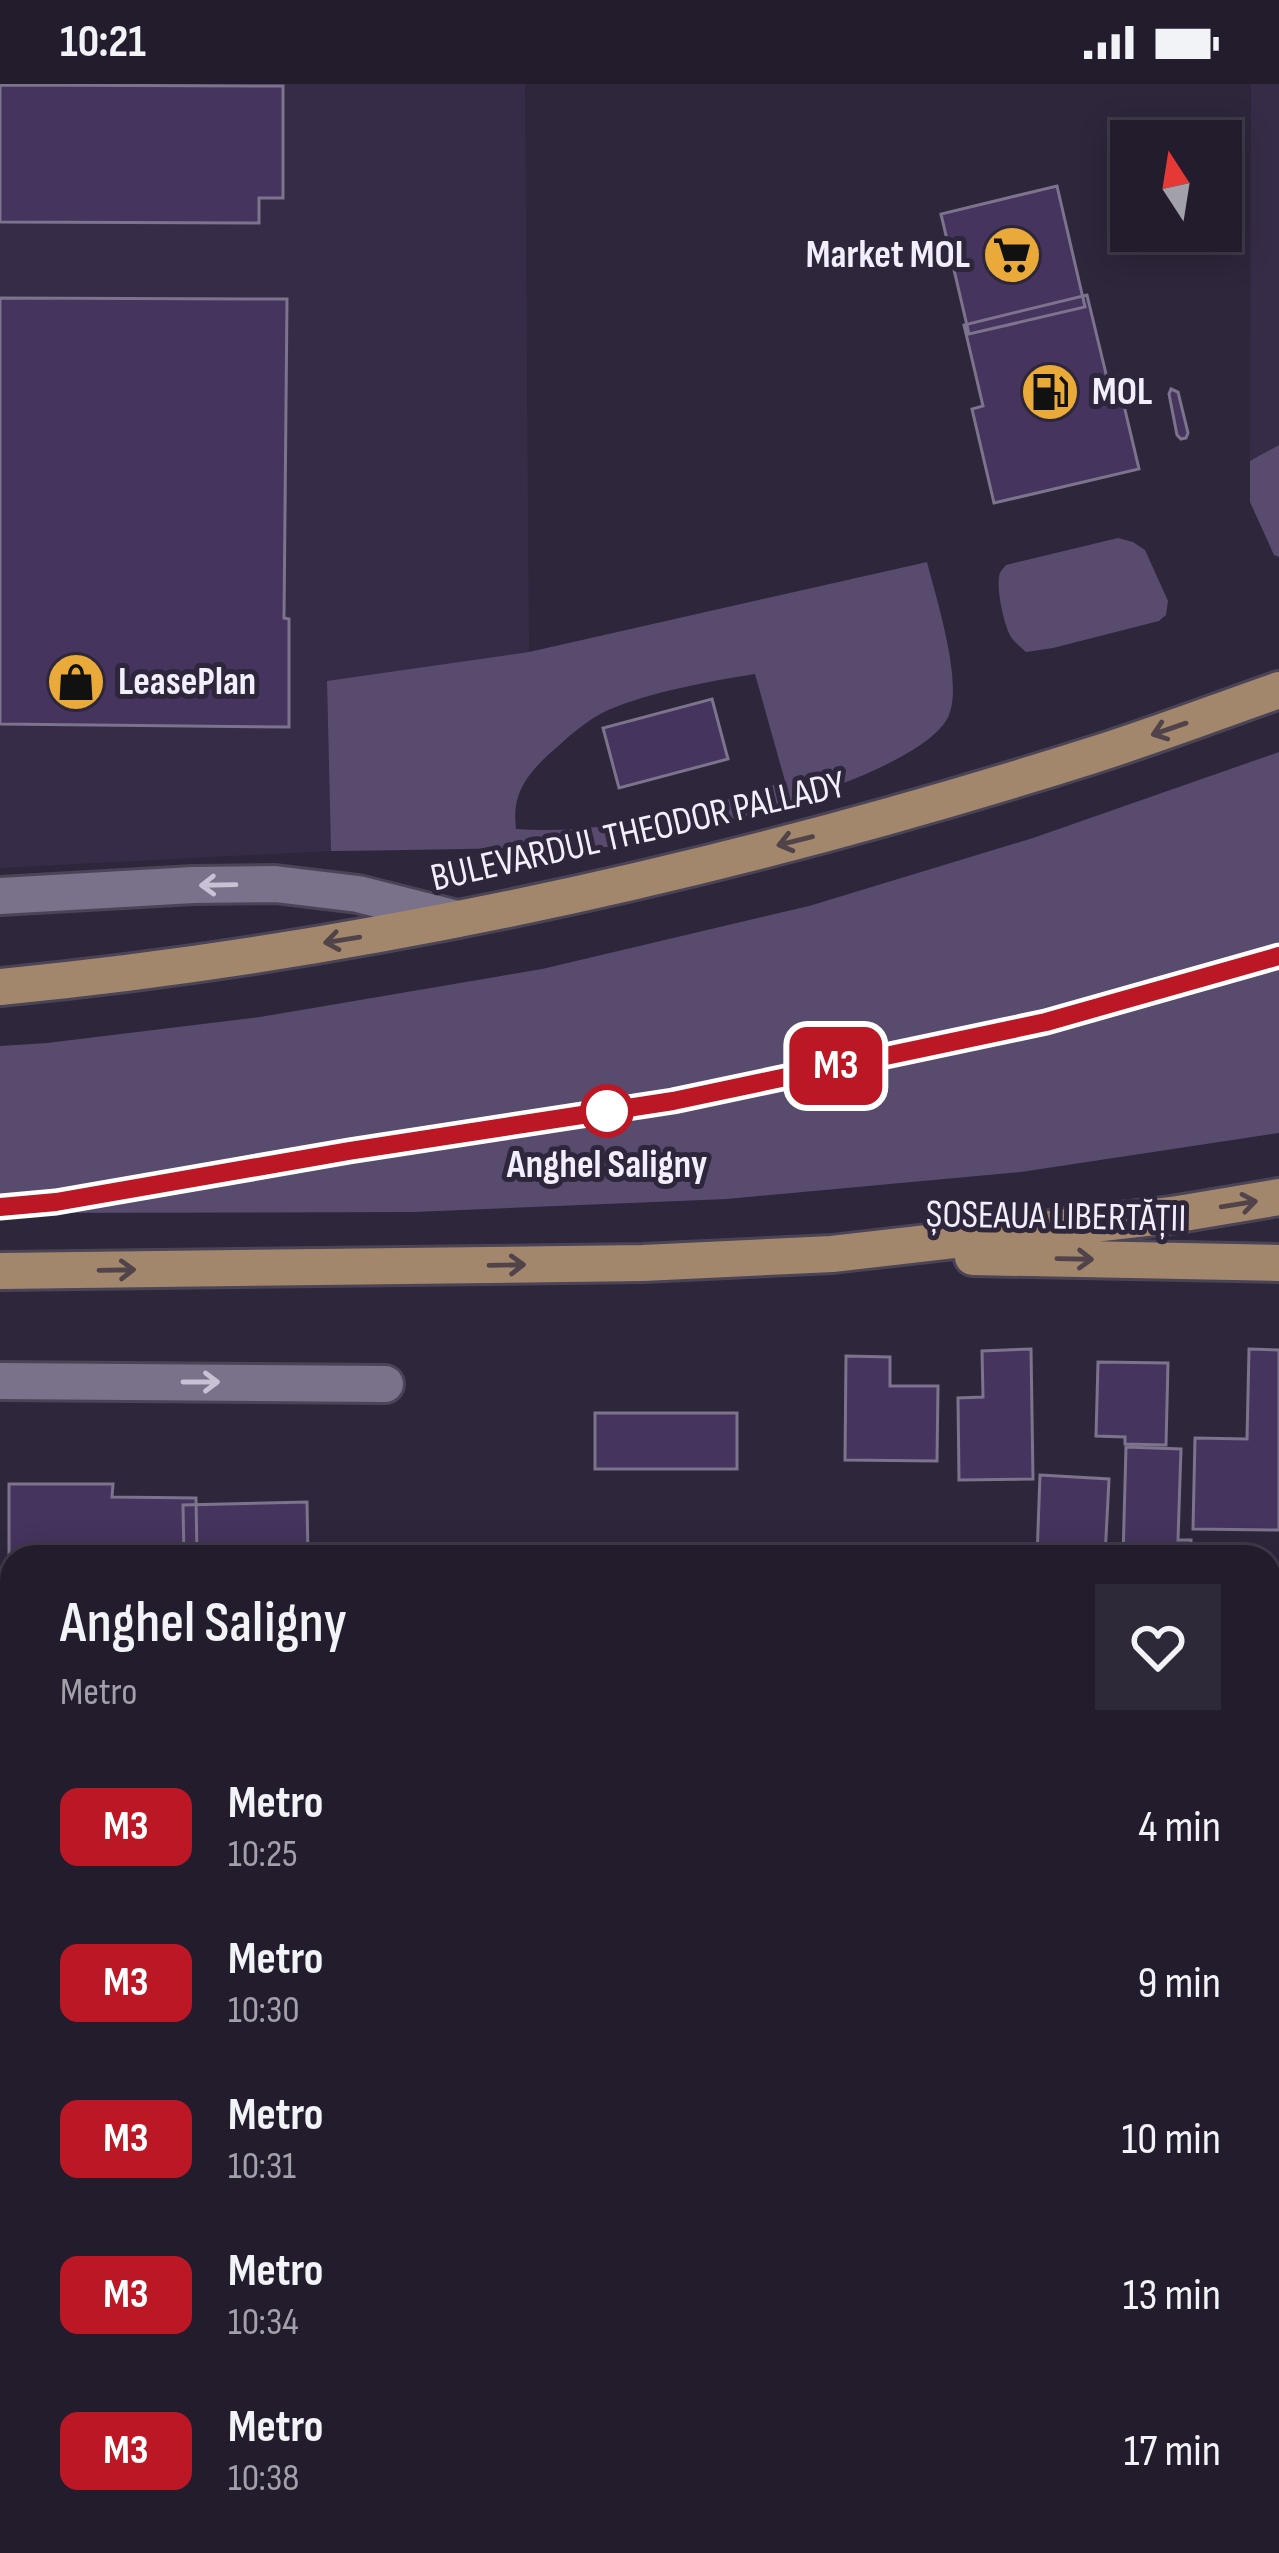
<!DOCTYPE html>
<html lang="en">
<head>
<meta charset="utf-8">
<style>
	:root { --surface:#221c2c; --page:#2e2938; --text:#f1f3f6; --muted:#a2a1a9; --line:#3f3a48 }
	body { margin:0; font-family:"Sofia Sans Condensed",sans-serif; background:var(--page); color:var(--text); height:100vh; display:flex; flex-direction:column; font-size:45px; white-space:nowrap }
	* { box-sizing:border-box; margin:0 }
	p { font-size:39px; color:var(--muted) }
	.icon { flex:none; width:66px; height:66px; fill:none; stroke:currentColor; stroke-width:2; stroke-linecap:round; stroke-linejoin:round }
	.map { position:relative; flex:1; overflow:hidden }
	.drawer { position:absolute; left:0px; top:1461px; width:1281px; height:1008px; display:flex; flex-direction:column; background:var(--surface); border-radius:36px 36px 0 0; box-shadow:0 6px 30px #0003,0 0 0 3px var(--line) }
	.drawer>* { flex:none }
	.badge { padding:0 24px; border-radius:18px; font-size:42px; line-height:78px }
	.needle { width:78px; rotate:348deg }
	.controls { position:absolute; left:1110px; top:36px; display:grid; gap:24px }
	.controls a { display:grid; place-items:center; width:132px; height:132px; border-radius:0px; background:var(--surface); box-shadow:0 6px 30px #0003,0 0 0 3px var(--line); font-size:60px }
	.map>.badge { position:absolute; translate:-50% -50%; box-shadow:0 0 0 6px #fff }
	.round { display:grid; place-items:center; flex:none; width:126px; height:126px; border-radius:0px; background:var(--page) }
	.overview { display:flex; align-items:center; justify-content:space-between; height:204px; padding:0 60px }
	h1 { font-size:57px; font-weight:600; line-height:90px }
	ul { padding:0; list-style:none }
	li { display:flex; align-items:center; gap:36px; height:156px; padding:0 60px }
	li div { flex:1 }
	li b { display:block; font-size:45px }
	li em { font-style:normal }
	li .badge { min-width:132px; font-weight:700; text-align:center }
	.status { display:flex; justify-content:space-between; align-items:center; height:84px; padding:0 60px; background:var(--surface); direction:ltr }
	.status svg { height:33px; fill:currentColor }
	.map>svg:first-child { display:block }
	.built { fill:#362c47 }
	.green { fill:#584b6e; fill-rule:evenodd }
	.building { fill:#45345e; stroke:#7c738c; stroke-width:3 }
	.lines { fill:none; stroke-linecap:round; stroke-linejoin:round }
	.minor-casing { stroke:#4b4456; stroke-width:42 }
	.major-casing { stroke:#4b4456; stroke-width:42 }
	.minor { stroke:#7a718a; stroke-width:36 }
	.major { stroke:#a3876c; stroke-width:36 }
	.oneway { stroke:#51434a }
	.oneway2 { stroke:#c9c2d4 }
	.line-casing { stroke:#fff; stroke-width:27 }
	.line { stroke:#bc1725; stroke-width:18 }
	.stop-dot { fill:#fff; stroke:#bc1725; stroke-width:6 }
	.labels { text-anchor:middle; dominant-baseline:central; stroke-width:10; stroke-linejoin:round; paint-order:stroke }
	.poi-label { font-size:39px; font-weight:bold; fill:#f3eefc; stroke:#2e263b; text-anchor:start }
	.street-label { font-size:39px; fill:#f3eefc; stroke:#2e263b }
	.stop-label { font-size:39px; font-weight:bold; fill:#f3eefc; stroke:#2e263b }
</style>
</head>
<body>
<div class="status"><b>10:21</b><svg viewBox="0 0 49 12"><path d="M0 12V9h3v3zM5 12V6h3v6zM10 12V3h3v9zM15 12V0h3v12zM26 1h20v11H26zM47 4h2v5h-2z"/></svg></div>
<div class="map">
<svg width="1279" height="2469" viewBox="0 0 1279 2469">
	<rect width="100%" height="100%" fill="#2e263b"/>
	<path class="built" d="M0,0H525L529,568L327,598L331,767L0,784Z
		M1251,0H1279V473L1274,471L1250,418Z"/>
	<path class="green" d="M1279,361V473L1274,471L1250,418V377Z
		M1118,454L1133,458L1145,466L1168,517L1166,531L1159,537L1053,564L1026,568C1022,564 1014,558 1011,553C1004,542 995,501 1000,489C1001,486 1004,484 1006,481Z
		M927,478C936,514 963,597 949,631C924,692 680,753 614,762C581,767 547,764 514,764C453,765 392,767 331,767L327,597L529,568ZM755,590L785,697C700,727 606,751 516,745C512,712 524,694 548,671C566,655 586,636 608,626C654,607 706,598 755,590Z
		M1279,668V1049L1021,1088L727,1115L414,1128L0,1129V962L47,959L260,933L542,885L809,822L1033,754Z"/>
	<path class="building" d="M0,1L283,2V114H259V139L0,138Z
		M1057,102L1085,223L969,250L941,130Z
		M1087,211L1107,294L1117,292L1139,385L994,419L972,325L983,322L964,241Z
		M0,214L287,215L284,534L289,535V643L0,640Z
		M1171,305L1178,308L1188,349L1186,354L1181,355L1177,351L1169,310Z
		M712,615L728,675L619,704L603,644Z
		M1031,1265L1033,1395L959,1396L958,1314L983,1313L982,1267Z
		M1249,1265L1279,1266V1446L1193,1445L1195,1354L1247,1355Z
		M846,1272L890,1273V1302H938L937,1377L845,1376Z
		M1098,1278L1168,1279L1166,1361L1125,1360V1353L1096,1352Z
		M595,1329H737V1385H595Z
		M1126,1363L1181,1365L1178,1456H1191V1473H1123Z
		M1040,1391L1109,1395L1105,1473H1037Z
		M9,1400H113L112,1413L196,1414L197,1473H12V1625H9Z
		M307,1418L308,1473H184L183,1421Z
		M620,1467L714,1470L717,1473H614Z
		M1269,1508H1279V1562L1269,1561Z
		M1269,1565H1279V1673H1269Z
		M1269,1688L1279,1689V1745L1269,1744Z
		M536,2457H747V2469H536Z
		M994,2457H1057L1058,2463L995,2467Z"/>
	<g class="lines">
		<g class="minor-casing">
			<path id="minor" d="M0,812L193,801L275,800L358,810L457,835
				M0,1297L385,1300
				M0,1820H12
				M1269,2310L1279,2240
				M0,2461L445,2467
				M773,2469V2457
				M1248,2469L1250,2457"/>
		</g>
		<g class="major-casing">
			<path id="major" d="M0,903C370,867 736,784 1090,672C1154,652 1216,628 1279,606
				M973,1173L1279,1179
				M0,1187L643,1179L832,1170L1172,1131L1279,1113"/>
		</g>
		<use href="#minor" class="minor"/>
		<use href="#major" class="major"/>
	</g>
	<defs><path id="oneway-shaft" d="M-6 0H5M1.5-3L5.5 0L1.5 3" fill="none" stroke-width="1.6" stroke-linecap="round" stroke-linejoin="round" transform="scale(3)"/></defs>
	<g class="oneway">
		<use href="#oneway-shaft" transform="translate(1169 645) rotate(161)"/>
		<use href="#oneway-shaft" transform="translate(795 757) rotate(166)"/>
		<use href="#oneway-shaft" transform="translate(342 856) rotate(171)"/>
		<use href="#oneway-shaft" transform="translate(1239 1120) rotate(-9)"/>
		<use href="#oneway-shaft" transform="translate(1075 1175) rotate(1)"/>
		<use href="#oneway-shaft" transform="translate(507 1181) rotate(-1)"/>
		<use href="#oneway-shaft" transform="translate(117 1186) rotate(-1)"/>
	</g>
	<g class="oneway2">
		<use href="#oneway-shaft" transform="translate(218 801) rotate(179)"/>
		<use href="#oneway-shaft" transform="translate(201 1298)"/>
	</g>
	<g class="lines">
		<g class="line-casing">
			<path id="line" d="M0,1123L56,1118L349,1067L673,1017L1046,938L1279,872"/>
		</g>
		<use href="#line" class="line"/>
	</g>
	<defs>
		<g id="supermarket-disc" transform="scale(3)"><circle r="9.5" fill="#eaaa39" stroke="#2e263b"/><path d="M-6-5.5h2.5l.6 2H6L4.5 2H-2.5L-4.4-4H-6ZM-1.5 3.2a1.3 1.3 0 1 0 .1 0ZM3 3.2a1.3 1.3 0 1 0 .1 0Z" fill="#111"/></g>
		<g id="fuel-disc" transform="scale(3)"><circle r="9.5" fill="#eaaa39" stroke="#2e263b"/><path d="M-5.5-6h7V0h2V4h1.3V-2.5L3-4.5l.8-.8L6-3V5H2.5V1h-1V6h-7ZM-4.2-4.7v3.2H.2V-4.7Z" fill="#111"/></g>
		<g id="shop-disc" transform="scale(3)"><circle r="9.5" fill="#eaaa39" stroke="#2e263b"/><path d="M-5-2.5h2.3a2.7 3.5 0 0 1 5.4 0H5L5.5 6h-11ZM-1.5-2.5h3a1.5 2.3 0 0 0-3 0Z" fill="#111"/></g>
	</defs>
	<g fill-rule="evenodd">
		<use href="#supermarket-disc" x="1012" y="171"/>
		<use href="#fuel-disc" x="1050" y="308"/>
		<use href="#shop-disc" x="76" y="598"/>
	</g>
	<circle class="stop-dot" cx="607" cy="1027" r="24"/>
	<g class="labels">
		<g class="poi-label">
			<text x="970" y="171" text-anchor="end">Market MOL</text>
			<text x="1092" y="308">MOL</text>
			<text x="118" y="598">LeasePlan</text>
		</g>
		<g class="street-label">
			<text transform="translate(638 748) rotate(-13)">BULEVARDUL THEODOR PALLADY</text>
			<text transform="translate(1056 1133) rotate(1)">ȘOSEAUA LIBERTĂȚII</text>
		</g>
		<g class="stop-label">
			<text x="607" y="1081">Anghel Saligny</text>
		</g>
	</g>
</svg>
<div class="controls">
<a><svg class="needle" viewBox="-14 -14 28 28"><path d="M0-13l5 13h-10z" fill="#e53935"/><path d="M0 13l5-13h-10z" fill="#a2a1a9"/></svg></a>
</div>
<b class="badge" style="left:836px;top:982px;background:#bc1725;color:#fff">M3</b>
<section class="drawer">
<div class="overview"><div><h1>Anghel Saligny</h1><p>Metro</p></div><a class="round"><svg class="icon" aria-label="heart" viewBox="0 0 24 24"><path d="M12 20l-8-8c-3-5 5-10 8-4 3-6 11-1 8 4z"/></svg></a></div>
<ul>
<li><span class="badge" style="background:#bc1725;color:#fff">M3</span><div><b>Metro</b><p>10:25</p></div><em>4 min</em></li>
<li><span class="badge" style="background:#bc1725;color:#fff">M3</span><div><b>Metro</b><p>10:30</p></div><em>9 min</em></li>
<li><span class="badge" style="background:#bc1725;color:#fff">M3</span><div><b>Metro</b><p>10:31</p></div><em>10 min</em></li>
<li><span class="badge" style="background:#bc1725;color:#fff">M3</span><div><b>Metro</b><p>10:34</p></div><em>13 min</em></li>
<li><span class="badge" style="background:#bc1725;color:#fff">M3</span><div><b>Metro</b><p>10:38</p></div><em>17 min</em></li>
</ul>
</section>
</div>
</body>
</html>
